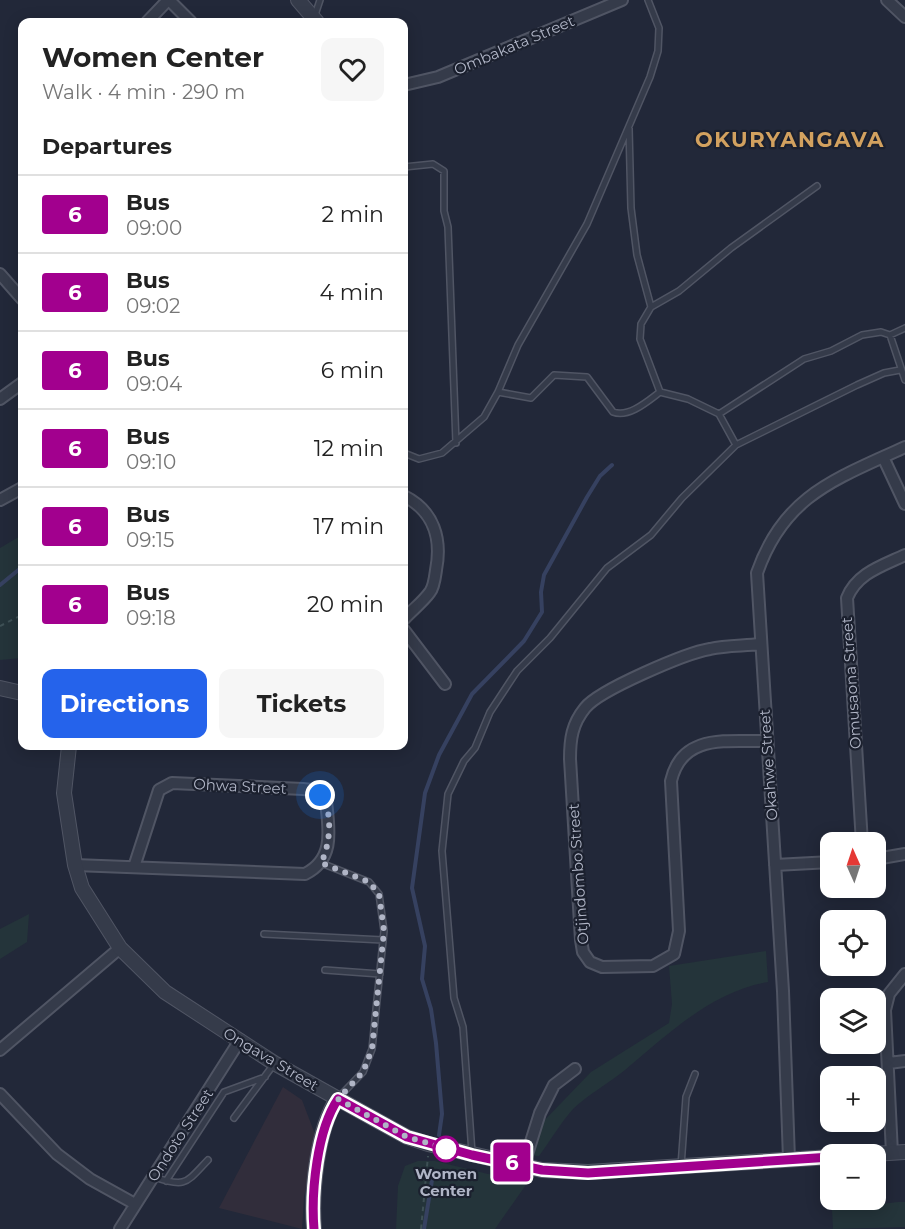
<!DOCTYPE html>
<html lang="en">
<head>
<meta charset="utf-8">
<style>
	:root { --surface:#fff; --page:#f6f6f6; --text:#222; --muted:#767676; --line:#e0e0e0; --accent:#2563eb }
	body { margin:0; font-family:Montserrat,sans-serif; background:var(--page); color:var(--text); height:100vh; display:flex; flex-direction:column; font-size:22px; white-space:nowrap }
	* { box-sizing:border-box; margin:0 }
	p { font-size:20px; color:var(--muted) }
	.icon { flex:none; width:33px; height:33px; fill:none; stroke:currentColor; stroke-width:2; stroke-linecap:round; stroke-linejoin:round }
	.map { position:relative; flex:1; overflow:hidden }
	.side { position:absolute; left:18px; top:18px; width:390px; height:732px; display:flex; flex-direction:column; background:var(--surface); border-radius:12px; box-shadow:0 3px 15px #0003 }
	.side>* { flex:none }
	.badge { padding:0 12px; border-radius:4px; font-size:21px; line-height:39px }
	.needle { width:39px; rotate:357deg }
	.controls { position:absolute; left:820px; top:832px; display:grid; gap:12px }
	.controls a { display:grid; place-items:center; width:66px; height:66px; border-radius:12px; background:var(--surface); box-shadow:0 3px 15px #0003; font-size:30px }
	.you { position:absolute; width:30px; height:30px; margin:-15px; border:4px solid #fff; border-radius:50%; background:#1a73e8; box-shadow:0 0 0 9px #1a73e833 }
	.map>.badge { position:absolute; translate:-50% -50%; box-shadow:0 0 0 3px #fff }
	h2 { padding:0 24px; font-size:22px; line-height:54px }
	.round { display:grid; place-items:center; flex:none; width:63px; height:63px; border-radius:12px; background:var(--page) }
	.head { display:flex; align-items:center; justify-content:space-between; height:102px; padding:0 24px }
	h1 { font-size:28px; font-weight:700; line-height:45px }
	.action { display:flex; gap:12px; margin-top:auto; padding:12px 24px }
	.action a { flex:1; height:69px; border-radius:12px; background:var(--accent); color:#fff; font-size:24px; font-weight:700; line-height:69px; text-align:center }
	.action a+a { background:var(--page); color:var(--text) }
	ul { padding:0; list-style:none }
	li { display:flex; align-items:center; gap:18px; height:78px; padding:0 24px; border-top:2px solid var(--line) }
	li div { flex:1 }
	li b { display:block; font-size:22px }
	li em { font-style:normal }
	li .badge { min-width:66px; font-weight:700; text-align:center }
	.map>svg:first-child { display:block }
	.medical { fill:#312d3b }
	.green { fill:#24343a }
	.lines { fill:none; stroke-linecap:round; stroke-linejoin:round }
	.stream { stroke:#364160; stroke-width:4 }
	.service-casing { stroke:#505564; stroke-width:8 }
	.minor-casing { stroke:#505564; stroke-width:14 }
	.tertiary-casing { stroke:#505564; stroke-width:16 }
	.path { stroke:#3e5055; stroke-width:2; stroke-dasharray:4.5 4.5; stroke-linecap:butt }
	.service { stroke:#353b4a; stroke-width:5 }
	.minor { stroke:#353b4a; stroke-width:10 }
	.tertiary { stroke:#353b4a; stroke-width:14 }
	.line-casing { stroke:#fff; stroke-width:14 }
	.line { stroke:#a2008e; stroke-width:9 }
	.walk { stroke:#b0b5c6; stroke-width:6; stroke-dasharray:0 10.8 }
	.stop-dot { fill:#fff; stroke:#a2008e; stroke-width:3 }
	.labels { text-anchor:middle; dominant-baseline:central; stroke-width:4.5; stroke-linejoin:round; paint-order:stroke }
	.street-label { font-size:15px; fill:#b0b5c6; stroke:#1b202e }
	.stop-label { font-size:15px; font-weight:bold; fill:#b0b5c6; stroke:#1b202e }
	.district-label { font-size:21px; font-weight:bold; letter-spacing:1.5px; fill:#d2a15f; stroke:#1b202e }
</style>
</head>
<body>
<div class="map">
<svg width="905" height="1229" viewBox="0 0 905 1229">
	<rect width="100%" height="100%" fill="#222839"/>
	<path class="medical" d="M283,1087L302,1100L316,1137L304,1197L302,1229L219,1208Z"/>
	<path class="green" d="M22,535V658L0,660V548Z
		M29,914L27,942L0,959V929Z
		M766,951L768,982C712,991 667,1035 625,1070C609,1083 589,1094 574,1108C561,1122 550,1141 539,1156L512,1154L591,1072L669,1023L672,1004L669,966Z
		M418,1161H435L488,1174L530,1179L495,1229H396L398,1186L405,1166Z
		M898,1202H905V1227L833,1229L832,1210Z"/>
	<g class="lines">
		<path class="stream" d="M0,585L22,567
			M439,1135L442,1114L436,1043L431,1009L422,979L425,946L412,888L425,793L439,755L472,694L524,641L542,612L541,592L544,575L587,497L600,476L612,465
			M424,1229L432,1180"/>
		<g class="service-casing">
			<path id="service" d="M315,15L320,0
				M629,128L631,208L637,255L651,307
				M404,167L433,164L444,171V211L448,227L456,443
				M890,335L905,380
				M498,392L531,398L554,375L587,377L613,412C629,418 648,401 660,392
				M719,414L804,359L831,351L862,335L881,332L890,335L905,328
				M736,445L719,414L688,399L660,392L640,339L641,324L651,307L679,291L731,248L817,186
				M404,453L419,459L442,453L484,417L498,392L518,345L587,224L650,77L658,51L659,28L648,0
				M321,863L369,882L379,894L384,931L372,1049L363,1072L338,1098
				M264,934L383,940
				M325,970L380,974
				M234,1118L274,1064
				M472,1153L463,1027L454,998L442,851L448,794L464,761L475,748L490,712L517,671L550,638L607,568L651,535L682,498L736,445L857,385L884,373L900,370
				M681,1166L686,1097L695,1074
				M154,1177C186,1188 186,1183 208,1160
				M166,1181L224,1092L265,1077"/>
		</g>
		<g class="minor-casing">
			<path id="minor" d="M169,0L191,22
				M887,0L905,17
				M147,22L168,0
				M404,85L438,77L622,0
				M0,274L22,299
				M0,399L22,383
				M883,457L905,504
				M404,496C434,511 442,539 436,570C435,577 434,587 430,592C423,602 412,610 404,619
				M0,500L22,488
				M404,630L445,684
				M760,644C744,646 726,645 710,649C686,653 599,690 585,708C572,724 570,739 570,759L581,940L583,952L590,962L602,967L653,966L674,954L679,931L671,781C682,733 727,742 766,741
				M862,843L847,598C857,573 882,566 905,555
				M876,859L905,854
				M75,865L305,874C335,859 329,830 326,801L312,790L303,789L172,783L159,790L134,867
				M775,865L831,862
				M0,1050L120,948
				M889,1063L905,1061
				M0,1094L57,1154L90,1179L135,1204
				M892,1153L885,1010L889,994L905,974
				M789,1159L783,991L757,573C784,495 836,479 905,447
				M524,1164L540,1113L554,1085L575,1069
				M120,1229L240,1040"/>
		</g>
		<g class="tertiary-casing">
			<path id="tertiary" d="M298,0L317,22
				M0,688L22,693
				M69,746L64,793L75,865L82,888L120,948L165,992L274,1063L376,1120L407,1137L428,1144L542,1170L588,1172L831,1157
				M857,1155L905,1152
				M314,1229C311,1192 317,1130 337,1099"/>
		</g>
		<path class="path" d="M0,626L22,615
			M421,1229L428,1156"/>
		<use href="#service" class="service"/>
		<use href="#minor" class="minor"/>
		<use href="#tertiary" class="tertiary"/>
	</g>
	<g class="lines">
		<g class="line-casing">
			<path id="line" d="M314,1229C311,1192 317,1130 338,1099L407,1137L472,1155L542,1170L588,1173L831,1157"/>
		</g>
		<use href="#line" class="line"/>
		<path class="walk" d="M320,795C334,810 330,846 321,863L369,882L379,894L384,931L372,1049L363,1072L338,1099L407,1137L455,1151L446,1149"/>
	</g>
	<circle class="stop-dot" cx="446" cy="1149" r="12"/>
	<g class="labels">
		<g class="street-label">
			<text transform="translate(514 45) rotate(-23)">Ombakata Street</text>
			<text transform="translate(851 683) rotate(-94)">Omusaona Street</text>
			<text transform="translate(768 765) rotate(-94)">Okahwe Street</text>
			<text transform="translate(240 786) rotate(3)">Ohwa Street</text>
			<text transform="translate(578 874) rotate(-94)">Otjindombo Street</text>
			<text transform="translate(271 1059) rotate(31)">Ongava Street</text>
			<text transform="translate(180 1135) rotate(-57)">Ondoto Street</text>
		</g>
		<g class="stop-label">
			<text x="446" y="1173">Women<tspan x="446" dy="17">Center</tspan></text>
		</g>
		<g class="district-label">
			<text x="790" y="139">OKURYANGAVA</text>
		</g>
	</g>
</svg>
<div class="controls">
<a><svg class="needle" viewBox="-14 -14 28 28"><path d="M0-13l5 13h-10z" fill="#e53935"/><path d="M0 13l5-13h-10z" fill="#767676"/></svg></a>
<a><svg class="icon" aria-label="locate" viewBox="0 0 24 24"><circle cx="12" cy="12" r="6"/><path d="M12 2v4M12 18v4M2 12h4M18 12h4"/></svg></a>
<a><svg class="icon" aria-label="layers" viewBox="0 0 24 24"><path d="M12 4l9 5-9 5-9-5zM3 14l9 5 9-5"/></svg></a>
<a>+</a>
<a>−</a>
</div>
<div class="you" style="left:320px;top:795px"></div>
<b class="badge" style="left:512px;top:1162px;background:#a2008e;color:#fff">6</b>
<section class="side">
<div class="head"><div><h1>Women Center</h1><p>Walk · 4 min · 290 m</p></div><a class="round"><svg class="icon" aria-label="heart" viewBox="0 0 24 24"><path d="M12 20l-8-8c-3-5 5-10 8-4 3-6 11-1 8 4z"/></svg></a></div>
<h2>Departures</h2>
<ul>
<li><span class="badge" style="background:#a2008e;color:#fff">6</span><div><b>Bus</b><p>09:00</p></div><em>2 min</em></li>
<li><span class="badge" style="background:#a2008e;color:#fff">6</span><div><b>Bus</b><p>09:02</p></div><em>4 min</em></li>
<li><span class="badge" style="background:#a2008e;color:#fff">6</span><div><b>Bus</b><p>09:04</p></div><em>6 min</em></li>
<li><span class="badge" style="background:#a2008e;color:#fff">6</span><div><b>Bus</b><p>09:10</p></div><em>12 min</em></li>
<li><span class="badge" style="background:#a2008e;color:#fff">6</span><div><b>Bus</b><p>09:15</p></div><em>17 min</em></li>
<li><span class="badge" style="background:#a2008e;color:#fff">6</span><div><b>Bus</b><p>09:18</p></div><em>20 min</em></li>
</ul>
<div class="action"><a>Directions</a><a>Tickets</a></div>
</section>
</div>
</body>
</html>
